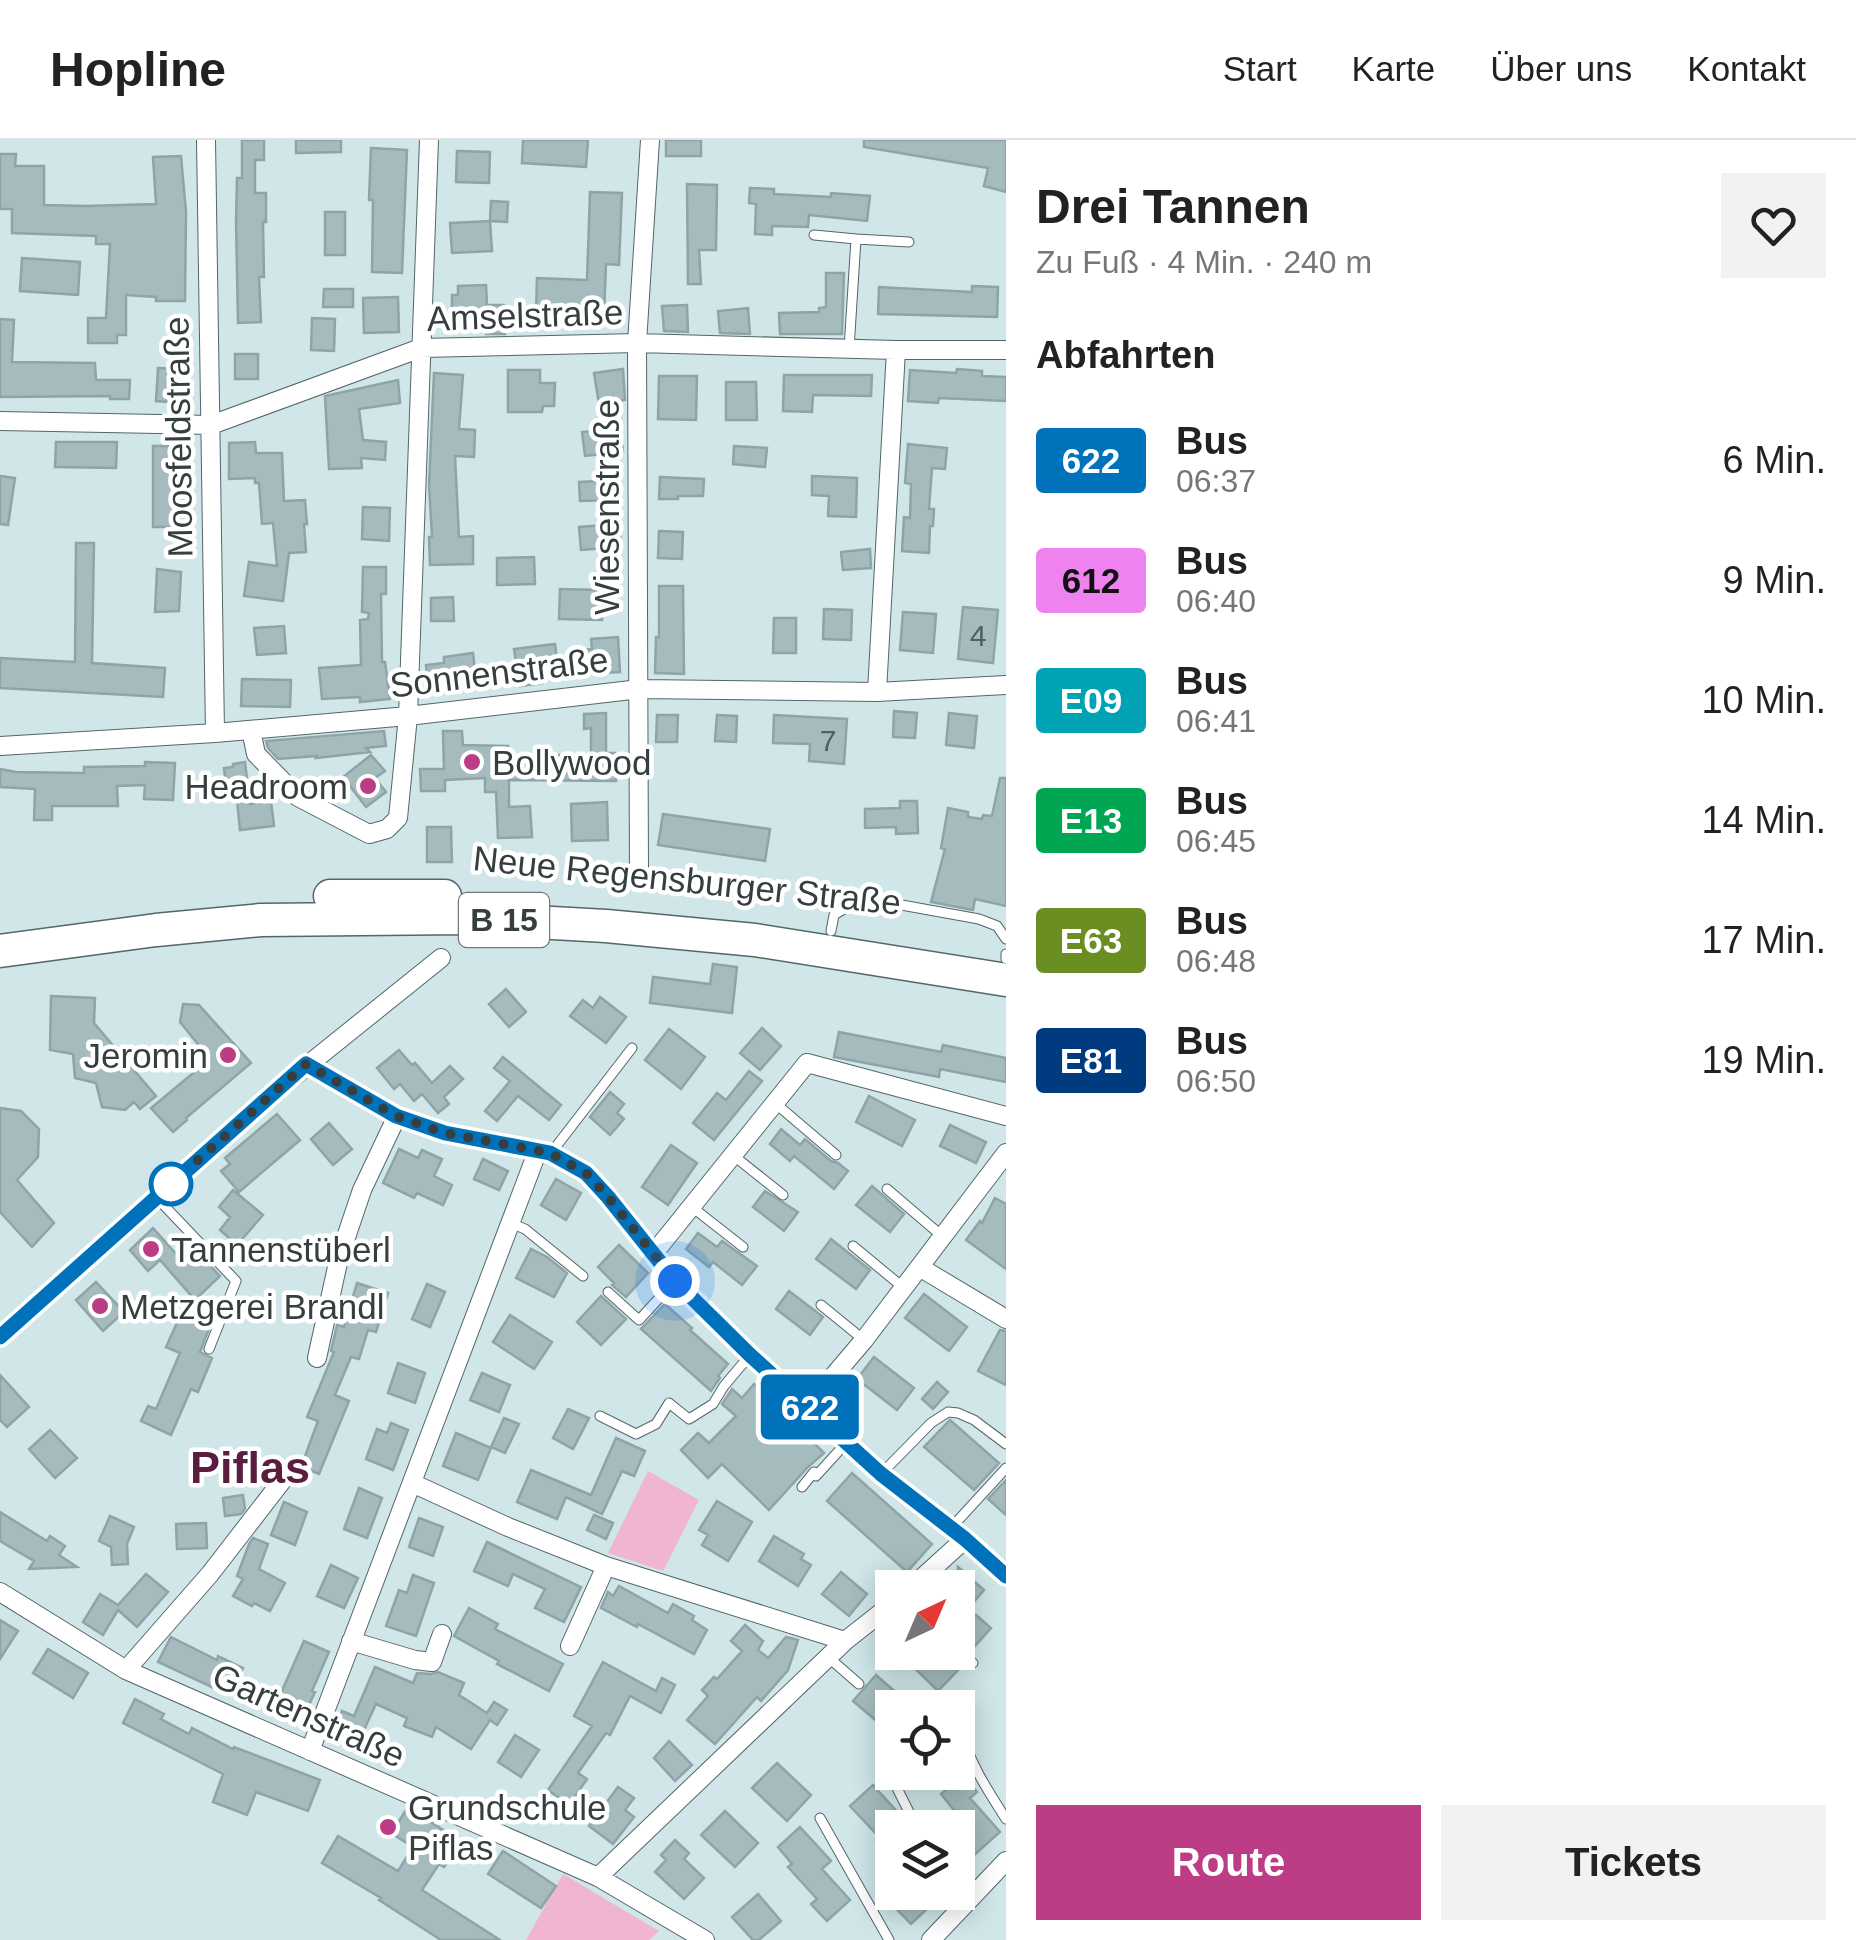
<!DOCTYPE html>
<html lang="de">
<head>
<meta charset="utf-8">
<style>
	:root { --surface:#fff; --page:#f2f2f2; --text:#222; --muted:#767676; --line:#e0e0e0; --accent:#bc3c86 }
	body { margin:0; font-family:Helvetica,sans-serif; background:var(--page); color:var(--text); height:100vh; display:flex; flex-direction:column; font-size:38px; white-space:nowrap }
	* { box-sizing:border-box; margin:0 }
	p { font-size:32px; color:var(--muted) }
	.icon { flex:none; width:55px; height:55px; fill:none; stroke:currentColor; stroke-width:2; stroke-linecap:round; stroke-linejoin:round }
	.map { position:relative; flex:1; overflow:hidden }
	.drawer { display:flex; flex-direction:column; background:var(--surface); width:850px }
	.drawer>* { flex:none }
	.badge { padding:0 20px; border-radius:8px; font-size:35px; line-height:65px }
	.needle { width:65px; rotate:44deg }
	.buttons { position:absolute; left:875px; top:1430px; display:grid; gap:20px }
	.buttons a { display:grid; place-items:center; width:100px; height:100px; border-radius:0px; background:var(--surface); box-shadow:0 5px 25px #0003; font-size:50px }
	.you { position:absolute; width:50px; height:50px; margin:-25px; border:8px solid #fff; border-radius:50%; background:#1a73e8; box-shadow:0 0 0 15px #1a73e833 }
	.map>.badge { position:absolute; translate:-50% -50%; box-shadow:0 0 0 5px #fff }
	h2 { padding:0 30px; font-size:38px; line-height:90px }
	.round { display:grid; place-items:center; flex:none; width:105px; height:105px; border-radius:0px; background:var(--page) }
	.overview { display:flex; align-items:center; justify-content:space-between; height:170px; padding:0 30px }
	h1 { font-size:48px; font-weight:600; line-height:75px }
	.button { display:flex; gap:20px; margin-top:auto; padding:20px 30px }
	.button a { flex:1; height:115px; border-radius:0px; background:var(--accent); color:#fff; font-size:40px; font-weight:600; line-height:115px; text-align:center }
	.button a+a { background:var(--page); color:var(--text) }
	ul { padding:0; list-style:none }
	li { display:flex; align-items:center; gap:30px; height:120px; padding:0 30px }
	li div { flex:1 }
	li b { display:block; font-size:38px }
	li em { font-style:normal }
	li .badge { min-width:110px; font-weight:700; text-align:center }
	header { display:flex; align-items:center; gap:60px; box-sizing:border-box; height:140px; padding:0 50px; background:var(--surface); border-bottom:2px solid var(--line) }
	header strong { font-size:48px }
	nav { display:flex; gap:55px; margin-inline-start:auto; font-size:35px }
	main { display:flex; flex:1; min-height:0 }
	.map>svg:first-child { display:block }
	.green { fill:#f0b5d1 }
	.building { fill:#a6bbbd; stroke:#8fa4a6; stroke-width:2.5 }
	.lines { fill:none; stroke-linecap:round; stroke-linejoin:round }
	.lane-casing { stroke:#536669; stroke-width:11 }
	.street-casing { stroke:#536669; stroke-width:20 }
	.highway-casing { stroke:#536669; stroke-width:35 }
	.lane { stroke:#fff; stroke-width:9 }
	.street { stroke:#fff; stroke-width:18 }
	.highway { stroke:#fff; stroke-width:32 }
	.line-casing { stroke:#fff; stroke-width:22 }
	.line { stroke:#0072bc; stroke-width:15 }
	.walk { stroke:#363f40; stroke-width:10; stroke-dasharray:0 18 }
	.poi-dot { fill:#bc3c86; stroke:#fff; stroke-width:4 }
	.stop-dot { fill:#fff; stroke:#0072bc; stroke-width:5 }
	.labels { text-anchor:middle; dominant-baseline:central; stroke-width:9; stroke-linejoin:round; paint-order:stroke }
	.number-label { font-size:30px; fill:#525e5f }
	.shield { fill:#fff; stroke:#727979; stroke-width:2.5 }
	.shield-label { font-size:32px; font-weight:bold; fill:#363f40 }
	.street-label { font-size:35px; fill:#363f40; stroke:#fff }
	.poi-label { font-size:35px; fill:#363f40; stroke:#fff; text-anchor:start }
	.district-label { font-size:45px; font-weight:bold; fill:#5a1c3f; stroke:#fff }
</style>
</head>
<body>
<header>
<strong>Hopline</strong>
<nav><a>Start</a><a>Karte</a><a>Über uns</a><a>Kontakt</a></nav>
</header>
<main>
<div class="map">
<svg width="1006" height="1800" viewBox="0 0 1006 1800">
	<rect width="100%" height="100%" fill="#d0e6e9"/>
	<path class="green" d="M648,1331L699,1360L663,1431L608,1413Z
		M563,1734L659,1791L649,1800H526Z"/>
	<path class="building" d="M242,0H264V20H255V53H266V82H263L264,137H259L261,182L238,183L236,81L237,38H242Z
		M296,0H341V12L296,13Z
		M523,0H588L586,27L522,23Z
		M666,0H701V16H666Z
		M864,0H1006V52L984,46L988,28L864,7Z
		M371,8L407,10L402,133L372,132L373,60H369Z
		M457,11L490,12L489,43L456,42Z
		M0,14H16L15,26H44V65L86,66L156,64L153,17L181,16L186,72L185,161H156V157L126,155V195H117V203H88V178H106L110,104H96V96L12,93V69H0Z
		M687,44L717,45L716,110H699L701,144H688Z
		M750,48L774,49V54L831,57V53L870,56L867,81L809,75L808,87L772,86V95L755,94L756,64L749,63Z
		M590,52L622,53L619,125L606,124L604,176L536,173L537,138L587,140Z
		M491,61L508,62L507,82L490,81Z
		M325,72H345V115H325Z
		M490,81L492,111L452,113L450,83Z
		M22,118L80,122L78,155L20,151Z
		M826,133H844L842,194H780L779,173L819,172V168L826,167Z
		M486,145L487,165H504L505,194H486L485,176L452,177V155H458V146Z
		M972,146L998,147L997,177L878,174L879,147L972,152Z
		M324,149H353V167H323Z
		M398,157L399,192L364,193L363,158Z
		M687,165L688,192L664,191L662,166Z
		M748,168L750,194L720,193L718,171Z
		M312,178L335,179L334,211L311,210Z
		M0,179L14,180L12,222L95,223L96,240H130L129,259H110V256L0,257Z
		M235,214H258V239H235Z
		M158,228L183,229L181,263L156,261Z
		M623,229L625,260L599,264L594,233Z
		M957,229L982,231V236L1006,237V261L939,258L938,263L908,261L910,230L956,233Z
		M508,230H540V243H555L554,266H543L542,272H508Z
		M434,233L463,235L459,289L475,290L474,317L455,316L459,397L473,396V424L430,425L429,397H432L429,345Z
		M784,235H872L871,256L813,255L812,272L783,271Z
		M659,236H697L696,280L658,279Z
		M398,240L400,263L359,269L363,300L386,302L385,320L361,318L362,328L329,329L325,256Z
		M726,242H756L757,280H726Z
		M620,288L623,312L585,316L582,292Z
		M56,302H117L116,328L55,327Z
		M255,302L256,313H282L284,361L305,360L307,384H304L306,412L289,413L283,461L244,456L249,422L277,426L273,383L262,384L259,343H255V338L229,339V303Z
		M908,304L947,308L945,329L932,328L929,369H934L933,386H930L929,413L902,411L904,377L910,378L911,344L905,343Z
		M153,306H186L185,387H153Z
		M734,306L767,308L765,327L733,324Z
		M0,336L15,338L8,385L0,384Z
		M812,336L857,338L856,377L828,376L829,356L812,355Z
		M660,337L704,339L703,356H678V359H659Z
		M618,340V360L580,361L579,342Z
		M363,367L390,368L389,401L362,399Z
		M619,384L621,407L581,410L579,387Z
		M659,391L683,392L682,419L658,418Z
		M76,403H94L92,523L165,528L163,557L0,548V518L75,522Z
		M870,409L871,428L843,430L841,412Z
		M534,417L535,444L497,445V418Z
		M363,427H386V454H381L382,522H385L390,559L360,562V557L322,559L319,528L361,525L360,480L368,479L369,473L362,472Z
		M157,429L181,432L179,471L155,472Z
		M659,446H683L684,534L655,533L656,497H659Z
		M560,449L603,450L602,480L559,479Z
		M453,457L454,481H431V458Z
		M963,467L998,470L993,523L958,519Z
		M824,469L852,470L851,500L823,499Z
		M903,472L936,474L933,513L900,510Z
		M774,478H796V513H773Z
		M284,486L286,513L257,515L254,488Z
		M618,497L620,532L579,534L577,510L592,509L591,499Z
		M555,504L557,519L540,522L543,543L520,546L514,509Z
		M473,513L476,540L455,542L456,549L429,552L426,525L444,523V517Z
		M242,539L291,540L290,567L241,566Z
		M894,571L917,573L915,598L893,597Z
		M606,573V613H615L616,641L509,640V667L530,666L532,697L498,698L496,652H485V638L445,640V651H421L420,629H444L443,591H462L463,605L508,606V619H553V615H591V588L584,589V574Z
		M949,573L977,576L974,608L946,605Z
		M657,575H678L677,602H656Z
		M717,575L737,576L736,602L715,601Z
		M774,575L847,579L844,624L809,621L810,604L773,603Z
		M384,591L386,606L366,608L370,612L316,618L317,616L278,619L268,608L266,601Z
		M371,615L385,631L375,638L386,652L366,667L343,637Z
		M145,622L175,623L173,660L144,659L145,645L117,646L118,666H52V680H34L35,649L0,647V629L16,632L84,633V627L145,626Z
		M245,622L250,664L271,661L274,686L240,690L236,651L227,652L224,628L233,627V624Z
		M1000,638H1006V766L975,759L973,770L931,762L945,709L941,708L948,668L968,672V677L982,679L983,675L992,676Z
		M900,661H917L918,693L896,694V687L865,688V669L900,668Z
		M607,662L608,700L572,701L571,664Z
		M663,674L770,689L765,721L658,705Z
		M427,687H451L452,722H427Z
		M713,824L737,827L732,873L650,863L653,837L710,844Z
		M506,849L526,872L509,887L489,864Z
		M51,856L95,858L94,883L156,956L140,969L134,962L125,970L102,967L96,943L75,938L73,914L50,910Z
		M600,857L626,877L606,903L570,876L583,860L593,868Z
		M183,864L199,865L251,923L186,978L187,980L173,992L151,968L210,919L180,882Z
		M762,888L781,906L760,930L740,913Z
		M669,889L705,917L681,949L645,920Z
		M839,892L941,912L943,905L1006,918V942L940,929L939,937L834,917Z
		M399,910L412,925L415,923L432,943L450,926L463,939L444,957L449,964L438,973L422,954L414,961L400,944L394,949L377,928Z
		M503,917L561,965L549,980L518,956L497,981L485,971L510,941L494,928Z
		M749,931L762,941L714,1000L693,983L717,953L726,960Z
		M610,952L624,964L617,973L624,979L610,995L590,977Z
		M869,956L915,980L902,1006L856,982Z
		M0,968L21,971L39,989L38,1017L17,1040L54,1083L32,1107L0,1072Z
		M277,974L300,1000L239,1052L221,1031L230,1024L225,1018Z
		M329,983L352,1009L333,1025L311,999Z
		M950,985L986,1002L976,1023L940,1006Z
		M781,989L800,1005L805,999L831,1021L838,1023L848,1031L834,1049L794,1016L790,1021L770,1004Z
		M671,1005L697,1023L668,1065L642,1047Z
		M399,1009L418,1018L422,1010L442,1019L434,1036L452,1045L443,1065L417,1053L414,1058L383,1043Z
		M483,1019L508,1031L499,1050L474,1039Z
		M556,1039L581,1053L566,1080L541,1065Z
		M872,1046L904,1074L890,1092L856,1065Z
		M233,1050L263,1075L237,1105L220,1090L230,1077L219,1067Z
		M765,1051L798,1072L784,1091L753,1067Z
		M995,1058L1006,1064V1129L966,1100L980,1081L982,1083Z
		M153,1088L178,1116L190,1105L220,1136L195,1160L160,1120L148,1131L130,1110Z
		M698,1093L717,1107L722,1101L757,1126L742,1145L713,1122L709,1127L686,1109Z
		M831,1099L870,1130L856,1149L816,1119Z
		M619,1105L648,1133L626,1157L612,1145L614,1143L598,1127Z
		M531,1109L547,1117L567,1133L554,1157L516,1138Z
		M96,1142L124,1172L103,1191L76,1160Z
		M357,1143L388,1153L376,1192L368,1190L359,1219L351,1217L335,1255L349,1261L319,1334L301,1327L318,1281L307,1277L334,1212L331,1211L337,1185L344,1187Z
		M427,1144L445,1152L430,1187L412,1179Z
		M789,1151L823,1177L810,1195L776,1169Z
		M924,1154L967,1187L949,1211L905,1178Z
		M601,1156L626,1179L601,1205L577,1182Z
		M665,1164L692,1188L690,1190L728,1224L718,1236L720,1238L711,1251L641,1189Z
		M182,1172L210,1186L200,1212L212,1218L198,1252L191,1249L171,1295L141,1281L148,1266L156,1269L180,1213L166,1207Z
		M510,1175L552,1202L534,1229L493,1202Z
		M1000,1190L1006,1191V1245L978,1231Z
		M874,1217L914,1248L897,1270L857,1239Z
		M398,1223L425,1233L415,1263L388,1253Z
		M482,1233L510,1245L499,1272L470,1260Z
		M0,1235L29,1267L7,1287L0,1280Z
		M937,1242L948,1252L933,1269L922,1259Z
		M754,1244L824,1313L808,1327L769,1370L722,1324L708,1338L681,1310L698,1293L709,1303L736,1276L722,1264L731,1251L732,1249L742,1258Z
		M568,1269L589,1278L573,1309L553,1298Z
		M504,1278L519,1284L505,1313L491,1307Z
		M950,1280L999,1323L974,1350L924,1307Z
		M391,1283L408,1290L393,1330L366,1319L377,1289L387,1293Z
		M50,1290L77,1318L55,1338L29,1309Z
		M456,1293L491,1308L478,1340L443,1326Z
		M616,1298L645,1311L634,1336L622,1331L602,1374L566,1357L557,1379L517,1362L531,1330L591,1355Z
		M852,1333L932,1404L907,1432L827,1361Z
		M1006,1340V1375L988,1359Z
		M359,1348L382,1358L367,1398L344,1389Z
		M243,1355L245,1369L241,1374L225,1376L223,1358Z
		M717,1361L752,1382L728,1421L702,1405L708,1395L699,1390Z
		M284,1362L307,1372L295,1405L271,1395Z
		M0,1372L47,1401L50,1396L65,1406L59,1415L77,1427L29,1429L34,1421L0,1401Z
		M594,1375L613,1383L606,1399L587,1390Z
		M110,1376L134,1387L127,1404L128,1424L112,1425L111,1407L99,1401Z
		M419,1378L443,1387L433,1416L409,1407Z
		M206,1383L207,1408L177,1409L176,1384Z
		M774,1396L804,1414L801,1419L811,1425L798,1446L759,1421Z
		M253,1398L268,1404L259,1429L285,1443L270,1471L254,1463L252,1466L233,1456L243,1439L237,1436L249,1404Z
		M487,1402L581,1447L564,1482L535,1468L545,1449L513,1434L508,1446L474,1431Z
		M331,1425L358,1438L344,1468L317,1456Z
		M958,1427L984,1450L958,1480V1448H949L958,1438Z
		M841,1432L867,1454L849,1476L822,1454Z
		M146,1434L168,1452L137,1487L118,1470L103,1495L83,1482L100,1454L118,1465Z
		M413,1435L434,1443L416,1496L386,1486L399,1450L407,1453Z
		M619,1446L668,1473L673,1464L694,1476L692,1480L707,1490L694,1514L638,1484L637,1487L601,1468L608,1452L613,1456Z
		M469,1468L498,1484L495,1489L563,1524L549,1551L497,1524L499,1521L454,1496Z
		M976,1475L991,1488L975,1506L960,1493Z
		M0,1480L18,1491L0,1519Z
		M745,1485L763,1501L758,1510L768,1518L786,1497L798,1500L788,1530L761,1561L757,1557L715,1604L687,1580L708,1556L702,1550L714,1537L717,1539L742,1511L731,1501Z
		M171,1497L217,1520L218,1516L243,1528L229,1555L158,1522Z
		M304,1501L329,1512L312,1551L315,1552L300,1584L273,1571Z
		M48,1509L88,1533L73,1558L33,1533Z
		M898,1512H941L959,1529L938,1551Z
		M603,1522L656,1551L662,1538L675,1545L661,1573L630,1556L610,1595L606,1593L578,1633L587,1639L569,1665L548,1650L592,1586L574,1576Z
		M375,1527L413,1543L417,1533L431,1534L438,1532L464,1543L459,1555L487,1573L494,1562L507,1570L497,1585L490,1580L471,1609L436,1587L432,1597L404,1586L407,1578L376,1564L357,1605L332,1594L342,1571L354,1576Z
		M876,1535L914,1568H892V1594L853,1561Z
		M135,1559L164,1574L161,1579L189,1594L192,1588L233,1609L234,1607L320,1640L308,1671L256,1652L247,1675L213,1662L223,1634L123,1583Z
		M515,1595L539,1610L521,1637L498,1622Z
		M669,1601L692,1625L675,1641L654,1618Z
		M777,1623L811,1655L787,1681L752,1648Z
		M939,1632H959L977,1652L970,1658L1000,1692L972,1717L958,1701V1690L965,1684L941,1654L951,1646Z
		M873,1645L902,1677L892,1687V1739L876,1721L886,1713L876,1701L880,1698L850,1666Z
		M618,1647L634,1658L625,1670L634,1677L613,1704L589,1686Z
		M408,1667L460,1701L444,1727L439,1724L422,1750L500,1800H441L379,1760L381,1758L322,1723L338,1696L398,1731L413,1707L391,1693Z
		M725,1671L758,1703L735,1727L701,1695Z
		M800,1687L831,1721L822,1729L850,1760L827,1781L811,1764L817,1759L788,1727L792,1724L778,1707Z
		M675,1700L689,1713L684,1719L704,1738L684,1759L655,1732L666,1720L661,1715Z
		M503,1711L556,1746L541,1768L488,1734Z
		M898,1752H942V1755L911,1784L889,1761Z
		M758,1754L781,1781L759,1800H753L732,1777Z"/>
	<g class="lines">
		<g class="lane-casing">
			<path id="lane" d="M814,95L856,99
				M849,209L856,99L909,102
				M831,791L834,775L852,764H896L979,779L997,786L1006,799
				M1006,819V814
				M775,963L836,1015
				M551,1013L632,908
				M734,1016L783,1055
				M887,1049L942,1096
				M156,1057L236,1141L209,1209
				M692,1067L743,1107
				M510,1083L525,1089L583,1136
				M853,1106L905,1149
				M608,1152L639,1180L675,1141
				M821,1165L864,1200
				M600,1276L636,1294L656,1284L669,1263L689,1279L713,1264L724,1246L750,1215
				M881,1334L931,1283L948,1272L958,1273L974,1280L1006,1304
				M802,1347L814,1332L816,1336L846,1303
				M951,1388L1006,1328
				M957,1512L973,1523
				M828,1517L859,1544
				M958,1580C966,1617 986,1648 1006,1679
				M886,1626L917,1688
				M820,1678L889,1800
				M950,1752L959,1768"/>
		</g>
		<g class="street-casing">
			<path id="street" d="M206,0L215,593
				M0,281L211,285L421,208L637,203L896,210H1006
				M877,552L896,210
				M251,590L256,614L298,657L369,694L387,689L398,678L408,576L429,0
				M0,606L215,593L408,576L640,549L877,552L1006,545
				M639,734L637,203L650,0
				M306,924L397,976L445,993L551,1013L586,1033L609,1057L675,1141L750,1215L881,1334L965,1399L1006,1436
				M654,1113L807,923L1006,976
				M921,1128L1006,1179
				M0,1197L273,953L441,818
				M317,1218L339,1118L362,1050L397,976
				M808,1266L864,1200L1006,1013
				M412,1343L508,1387L606,1426L845,1501
				M911,1448L965,1399
				M0,1452L126,1530L598,1737L705,1800
				M351,1501L415,1520L432,1522L442,1494
				M570,1506L606,1426
				M126,1530L210,1434L285,1337
				M310,1611L538,1010
				M598,1737L845,1501L892,1464
				M931,1800L1006,1721"/>
		</g>
		<g class="highway-casing">
			<path id="highway" d="M330,756H445
				M0,811L156,790L261,780L461,778L606,786L755,800L1006,840"/>
		</g>
		<use href="#lane" class="lane"/>
		<use href="#street" class="street"/>
		<use href="#highway" class="highway"/>
	</g>
	<g class="lines">
		<g class="line-casing">
			<path id="line" d="M0,1197L306,924L396,976L445,993L550,1013L586,1033L608,1057L675,1141L750,1215L881,1334L965,1399L1006,1436"/>
		</g>
		<use href="#line" class="line"/>
		<path class="walk" d="M171,1044L306,924L396,976L445,993L550,1013L586,1033L608,1057L675,1141"/>
	</g>
	<g class="poi-dot">
		<circle cx="472" cy="622" r="10"/>
		<circle cx="368" cy="646" r="10"/>
		<circle cx="228" cy="915" r="10"/>
		<circle cx="151" cy="1109" r="10"/>
		<circle cx="100" cy="1166" r="10"/>
		<circle cx="388" cy="1687" r="10"/>
	</g>
	<circle class="stop-dot" cx="171" cy="1044" r="20"/>
	<g class="labels">
		<g class="number-label">
			<text x="978" y="495">4</text>
			<text x="828" y="600">7</text>
		</g>
		<rect class="shield" x="459" y="753" width="90" height="54" rx="8"/>
		<g class="shield-label">
			<text x="504" y="780">B 15</text>
		</g>
		<g class="street-label">
			<text transform="translate(525 175) rotate(-2)">Amselstraße</text>
			<text transform="translate(178 297) rotate(-91)">Moosfeldstraße</text>
			<text transform="translate(606 367) rotate(-90)">Wiesenstraße</text>
			<text transform="translate(499 532) rotate(-7)">Sonnenstraße</text>
			<text transform="translate(687 740) rotate(6)">Neue Regensburger Straße</text>
			<text transform="translate(309 1575) rotate(24)">Gartenstraße</text>
		</g>
		<g class="poi-label">
			<text x="492" y="622">Bollywood</text>
			<text x="348" y="646" text-anchor="end">Headroom</text>
			<text x="208" y="915" text-anchor="end">Jeromin</text>
			<text x="171" y="1109">Tannenstüberl</text>
			<text x="120" y="1166">Metzgerei Brandl</text>
			<text x="408" y="1667">Grundschule<tspan x="408" dy="40">Piflas</tspan></text>
		</g>
		<g class="district-label">
			<text x="250" y="1327">Piflas</text>
		</g>
	</g>
</svg>
<div class="buttons">
<a><svg class="needle" viewBox="-14 -14 28 28"><path d="M0-13l5 13h-10z" fill="#e53935"/><path d="M0 13l5-13h-10z" fill="#767676"/></svg></a>
<a><svg class="icon" aria-label="locate" viewBox="0 0 24 24"><circle cx="12" cy="12" r="6"/><path d="M12 2v4M12 18v4M2 12h4M18 12h4"/></svg></a>
<a><svg class="icon" aria-label="layers" viewBox="0 0 24 24"><path d="M12 4l9 5-9 5-9-5zM3 14l9 5 9-5"/></svg></a>
</div>
<div class="you" style="left:675px;top:1141px"></div>
<b class="badge" style="left:810px;top:1267px;background:#0072bc;color:#fff">622</b>
</div>
<section class="drawer">
<div class="overview"><div><h1>Drei Tannen</h1><p>Zu Fuß · 4 Min. · 240 m</p></div><a class="round"><svg class="icon" aria-label="heart" viewBox="0 0 24 24"><path d="M12 20l-8-8c-3-5 5-10 8-4 3-6 11-1 8 4z"/></svg></a></div>
<h2>Abfahrten</h2>
<ul>
<li><span class="badge" style="background:#0072bc;color:#fff">622</span><div><b>Bus</b><p>06:37</p></div><em>6 Min.</em></li>
<li><span class="badge" style="background:#ee82ee;color:#111">612</span><div><b>Bus</b><p>06:40</p></div><em>9 Min.</em></li>
<li><span class="badge" style="background:#00a3b4;color:#fff">E09</span><div><b>Bus</b><p>06:41</p></div><em>10 Min.</em></li>
<li><span class="badge" style="background:#00a651;color:#fff">E13</span><div><b>Bus</b><p>06:45</p></div><em>14 Min.</em></li>
<li><span class="badge" style="background:#6b8e23;color:#fff">E63</span><div><b>Bus</b><p>06:48</p></div><em>17 Min.</em></li>
<li><span class="badge" style="background:#003b80;color:#fff">E81</span><div><b>Bus</b><p>06:50</p></div><em>19 Min.</em></li>
</ul>
<div class="button"><a>Route</a><a>Tickets</a></div>
</section>
</main>
</body>
</html>
